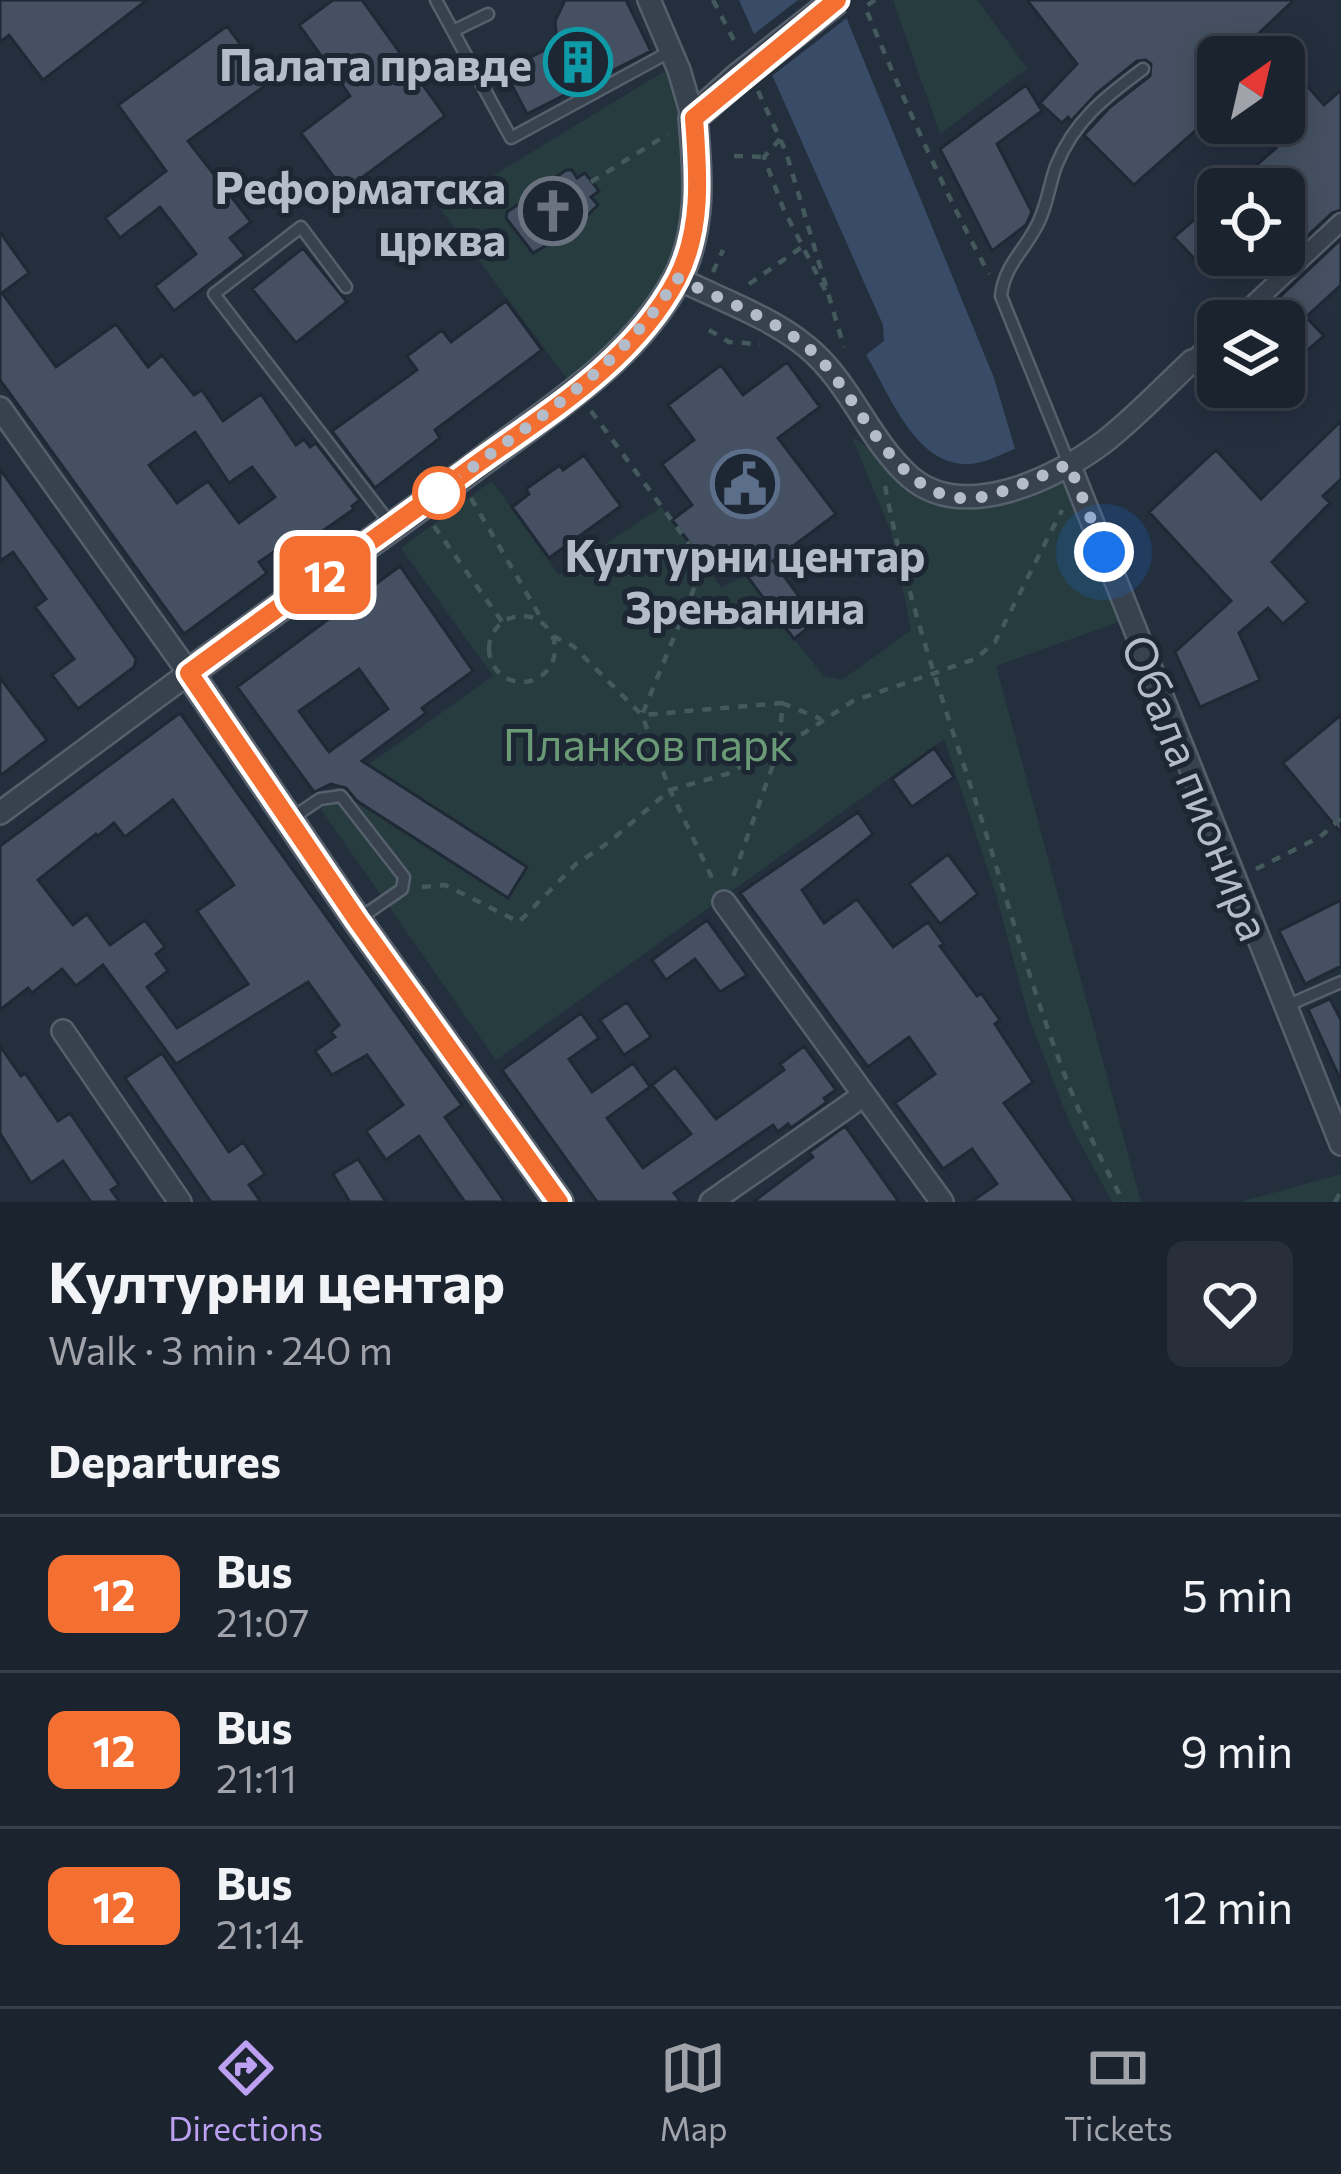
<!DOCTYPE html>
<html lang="en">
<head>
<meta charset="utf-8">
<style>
	:root { --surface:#1b232e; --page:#282f3a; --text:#f1f3f6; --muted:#a0a4aa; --line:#39404a; --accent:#bca0f2 }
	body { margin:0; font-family:Commissioner,sans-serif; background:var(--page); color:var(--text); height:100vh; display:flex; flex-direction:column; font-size:45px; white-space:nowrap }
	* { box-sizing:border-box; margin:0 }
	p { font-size:39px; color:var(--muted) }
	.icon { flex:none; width:66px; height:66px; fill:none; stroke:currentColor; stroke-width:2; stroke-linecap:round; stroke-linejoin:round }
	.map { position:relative; height:1202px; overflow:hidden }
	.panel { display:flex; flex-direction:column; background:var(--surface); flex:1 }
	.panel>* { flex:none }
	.badge { padding:0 24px; border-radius:18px; font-size:42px; line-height:78px }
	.needle { width:78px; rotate:34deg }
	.tools { position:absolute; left:1197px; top:36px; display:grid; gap:24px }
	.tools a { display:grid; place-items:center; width:108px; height:108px; border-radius:18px; background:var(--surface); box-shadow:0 6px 30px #0003,0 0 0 3px var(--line); font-size:60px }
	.you { position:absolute; width:60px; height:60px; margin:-30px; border:9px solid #fff; border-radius:50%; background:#1a73e8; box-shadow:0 0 0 18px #1a73e833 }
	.map>.badge { position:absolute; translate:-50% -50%; box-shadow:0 0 0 6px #fff }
	h2 { padding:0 48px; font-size:45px; line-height:108px }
	.round { display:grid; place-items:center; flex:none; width:126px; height:126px; border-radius:18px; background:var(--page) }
	.overview { display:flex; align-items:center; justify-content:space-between; height:204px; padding:0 48px }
	h1 { font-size:57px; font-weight:700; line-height:90px }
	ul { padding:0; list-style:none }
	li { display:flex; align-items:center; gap:36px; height:156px; padding:0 48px; border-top:3px solid var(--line) }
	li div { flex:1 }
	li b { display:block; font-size:45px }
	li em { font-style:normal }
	li .badge { min-width:132px; font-weight:700; text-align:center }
	.tab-bar { display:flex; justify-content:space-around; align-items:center; height:168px; border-top:3px solid var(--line); background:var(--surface); font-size:33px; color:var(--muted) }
	.tab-bar a { display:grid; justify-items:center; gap:6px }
	.tab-bar .selected { color:var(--accent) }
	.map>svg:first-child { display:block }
	.green { fill:#263c3f }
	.water { fill:#394c67 }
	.pier { fill:#242f3e }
	.building { fill:#455162; stroke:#1f2835; stroke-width:3; fill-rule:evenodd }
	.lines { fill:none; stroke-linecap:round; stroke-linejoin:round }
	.service-casing { stroke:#565f6c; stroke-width:15 }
	.pedestrian-casing { stroke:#565f6c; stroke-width:21 }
	.minor-casing { stroke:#565f6c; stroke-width:26 }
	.tertiary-casing { stroke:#565f6c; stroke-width:32 }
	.path { stroke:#44595c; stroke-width:4.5; stroke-dasharray:9 9; stroke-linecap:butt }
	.service { stroke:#38414e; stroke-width:10 }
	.pedestrian { stroke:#38414e; stroke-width:16 }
	.minor { stroke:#38414e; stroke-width:21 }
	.tertiary { stroke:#38414e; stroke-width:27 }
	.tertiary-bridge-casing { stroke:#565f6c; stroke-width:32; stroke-linecap:butt }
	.tertiary-bridge { stroke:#38414e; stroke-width:27 }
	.line-casing { stroke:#fff; stroke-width:27 }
	.line { stroke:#f36f32; stroke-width:18 }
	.walk { stroke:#b4bcc9; stroke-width:12; stroke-dasharray:0 21.6 }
	.stop-dot { fill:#fff; stroke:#f36f32; stroke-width:6 }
	.labels { text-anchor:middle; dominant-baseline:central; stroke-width:10; stroke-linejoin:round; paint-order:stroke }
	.poi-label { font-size:45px; font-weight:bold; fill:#b4bcc9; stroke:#1d2633; text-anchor:end }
	.park-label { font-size:45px; fill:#6b9a76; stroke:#1d2633 }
	.street-label { font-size:45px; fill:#b4bcc9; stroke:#1d2633 }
</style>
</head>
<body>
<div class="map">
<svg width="1341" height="1202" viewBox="0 0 1341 1202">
	<rect width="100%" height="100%" fill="#242f3e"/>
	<path class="green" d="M893,0H977L1027,68L940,134Z
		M670,68L693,118L687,255L576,391L440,208Z
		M852,437L929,490L965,498L1069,464L1130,618L996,666L1141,1202H1112L1070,1124L1029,1018L997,898L944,739L496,1060L316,802L493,676L401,548L492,481L559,575L661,507L721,587L746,576L823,676L842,680L911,630L891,532Z
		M1341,1174V1202H1240Z"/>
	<path class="water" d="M739,0H839L994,378L1015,449C1001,454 986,463 970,464C915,467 890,394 866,355L884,341L883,325Z"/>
	<path class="pier" d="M798,0H846L852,14L768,79L750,37Z"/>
	<path class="building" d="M0,0H147L43,80L9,35L0,42Z
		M333,0H362L445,116L344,191L301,133L350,96L299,25Z
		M565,0H626L651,51L527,114L504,70L557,44L555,21Z
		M1027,0H1294L1234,57H1218L1201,75L1218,94V111L1134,185L1084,135L1110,107L1150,76L1151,64L1146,60L1137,61L1097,93L1071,121L1068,117L1062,123L1040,103L1077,64Z
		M227,26L269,83L188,141L251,222L230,238L245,256L174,311L155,286L196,254L160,207L120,238L105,218L166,171L118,105Z
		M1284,60L1324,105L1341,90V210L1332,213L1267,274L1250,255H1284V189H1229L1276,148L1254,123H1284Z
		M1026,85L1042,111L997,144L1032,212L1026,225L992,251L940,149Z
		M566,170H572L577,178L585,173L599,191L591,197L598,205L570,232L533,253L506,218L507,212Z
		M1218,199V257L1204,269L1174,237Z
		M0,232L29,273L2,293L56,367L116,324L148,367L162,355L194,395L202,390L223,421L261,394L296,445L304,439L310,447L316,443L360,500L352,506L354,509L307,542L301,533L259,562L267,573L184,634L0,380ZM195,432L229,483L252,467L275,497L239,523L208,481L177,503L149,465Z
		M1341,239V285L1306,317L1324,336L1284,371V321H1254Z
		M303,248L347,302L296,343L252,289Z
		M506,301L542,350L435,430L440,438L375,488L332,431L417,370L407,356L442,330L451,342Z
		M787,362L820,407L778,438L836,514L773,561L817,621L794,639L730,553L709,568L672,520L692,505L662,464L694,440L668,405L721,365L743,395Z
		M1341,421V479L1323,496L1330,503L1272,562L1308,602L1283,624L1268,608L1239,633L1260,680L1200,707L1175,652L1231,601L1149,512L1216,450L1261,499Z
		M584,455L621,506L549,558L512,507L529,494L526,489L560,465L563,470Z
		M0,469L136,659L134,667L78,709L52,675L74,659L35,607L46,599L13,552L0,561Z
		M400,566L473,671L422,708L426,713L362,761L527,867L508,898L357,801L346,788L331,784L314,792L237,687ZM359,669L388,709L329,752L299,711Z
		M0,678L47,740L0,776Z
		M180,713L462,1105L445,1117L505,1202H465L419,1136L386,1160L366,1131L403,1105L367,1055L332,1075L315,1051L335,1037L331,1032L339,1025L308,982L176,1064L103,965L76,986L62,969L32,993L28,988L0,1010V846ZM173,800L234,885L197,911L248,984L177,1028L147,987L168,971L156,954L165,947L145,920L110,945L87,914L73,925L38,880L96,834L98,836L114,823L125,837Z
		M1341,715V833L1283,763Z
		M934,748L954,777L912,807L892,779Z
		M858,812L873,834L802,890L824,923L857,899L893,947L928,922L944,944L940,946L977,996L981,993L1000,1020L995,1024L1033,1082L1004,1103L1075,1202H971L997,1184L972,1149L943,1169L895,1103L935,1074L909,1037L868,1067L740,893Z
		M948,854L978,894L940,924L909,884Z
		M1341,900V966L1305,984L1279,931Z
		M707,920L747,975L720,992L695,959L666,980L652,960Z
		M1330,999L1341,1020V1081L1308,1009Z
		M627,1002L651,1037L624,1055L600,1020Z
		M581,1013L599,1038L569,1059L592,1092L633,1063L650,1087L607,1118L643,1168L691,1134L652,1085L675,1067L716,1119L784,1070L780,1064L804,1046L836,1090L824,1098L827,1102L791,1128L788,1124L778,1132L773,1125L674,1193L681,1202H597L502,1070Z
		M0,1046L21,1076L25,1073L58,1121L70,1113L119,1185L111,1190L120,1202H91L63,1161L31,1183L0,1133Z
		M162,1053L229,1152L243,1142L265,1174L249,1185L261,1202H211L125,1078Z
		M845,1126L899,1202H753L813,1157L809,1152Z
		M358,1159L386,1202H350L333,1174Z"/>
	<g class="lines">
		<g class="service-casing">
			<path id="service" d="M436,0L511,138L671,51
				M453,31L488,14
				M346,287L301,227L214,294L392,526
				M1069,464L1001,296C1004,267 1022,253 1035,229C1046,211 1049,186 1056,166C1074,121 1105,97 1143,69
				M292,818L320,799L341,796L404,877L402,889L360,918
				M1286,1006L1341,982"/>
		</g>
		<g class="pedestrian-casing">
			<path id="pedestrian" d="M1235,321L1341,222
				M1192,361L1218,336"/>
		</g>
		<g class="minor-casing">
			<path id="minor" d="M649,0L679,70L693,118
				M677,278C719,299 771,317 807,347C850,382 869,441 910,477C964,523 1055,479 1104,442C1135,418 1163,388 1192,361
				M0,408L189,673L0,813
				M1069,464L1341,1144
				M724,902L942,1202
				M63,1031L180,1202
				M711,1202L864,1095"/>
		</g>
		<g class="tertiary-casing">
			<path id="tertiary" d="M559,1202L357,920L189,673C287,601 387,532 485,459C554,407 635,358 677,279C703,229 698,172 693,118L739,77"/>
		</g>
		<path class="path" d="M713,0L738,48
			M875,0L865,7C903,97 942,188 989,274
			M758,91L786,152L844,347
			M780,139L764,157L783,208L828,296
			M734,156L764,157
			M591,182L668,134
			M713,272L723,250
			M749,284L802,247
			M709,330L729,342L760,344
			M591,411L704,564L642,715L782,703L780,745L732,880
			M885,486C907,602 948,715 984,827C1024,954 1058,1086 1124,1202
			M471,498L544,623
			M434,526L503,623
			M489 649a33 33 0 1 1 66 0a33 33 0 1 1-66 0Z
			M553,636L573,646L642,715L670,790L713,880
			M782,703L821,719
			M1256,869L1320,837L1341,818
			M422,887L445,885L519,922L576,864L608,843L670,790L727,774L804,733L853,701L975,659L995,642L1062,510
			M1335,1202L1341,1191"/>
		<use href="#service" class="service"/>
		<use href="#pedestrian" class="pedestrian"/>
		<use href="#minor" class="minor"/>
		<use href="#tertiary" class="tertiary"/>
		<g class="tertiary-bridge-casing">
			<path id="tertiary-bridge" d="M739,77L837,0"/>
		</g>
		<use href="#tertiary-bridge" class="tertiary-bridge"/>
	</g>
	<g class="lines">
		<g class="line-casing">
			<path id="line" d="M559,1202L357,920L189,673C282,604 377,538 470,469C544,415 633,363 677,279C703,229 698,172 694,118L837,0"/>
		</g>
		<use href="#line" class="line"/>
		<path class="walk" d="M439,493C524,425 619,373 677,278C722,301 779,319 815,354C866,404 901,519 991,495C1018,487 1043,475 1069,464L1104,552"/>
	</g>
	<defs>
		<g id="building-ring" transform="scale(3.45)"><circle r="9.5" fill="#1d2633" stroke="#0f9aa8" stroke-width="1.5"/><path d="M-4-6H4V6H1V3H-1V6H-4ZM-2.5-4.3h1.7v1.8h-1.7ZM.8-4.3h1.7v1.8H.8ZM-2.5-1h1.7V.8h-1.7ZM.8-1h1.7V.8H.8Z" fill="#0f9aa8"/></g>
		<g id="church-ring" transform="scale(3.45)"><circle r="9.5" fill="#1d2633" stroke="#6b7280" stroke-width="1.5"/><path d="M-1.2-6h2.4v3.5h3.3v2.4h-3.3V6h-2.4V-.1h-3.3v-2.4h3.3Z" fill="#6b7280"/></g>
		<g id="civic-ring" transform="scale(3.45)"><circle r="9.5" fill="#1d2633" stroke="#5c6f8a" stroke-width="1.5"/><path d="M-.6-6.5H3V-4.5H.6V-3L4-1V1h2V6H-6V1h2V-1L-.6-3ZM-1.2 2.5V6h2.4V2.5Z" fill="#5c6f8a"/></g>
	</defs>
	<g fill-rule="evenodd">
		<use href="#building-ring" x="578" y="62"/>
		<use href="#church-ring" x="553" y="211"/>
		<use href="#civic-ring" x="745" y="484"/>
	</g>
	<circle class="stop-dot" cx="439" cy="493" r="24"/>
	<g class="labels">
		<g class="poi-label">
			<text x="532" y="62">Палата правде</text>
			<text x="506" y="185">Реформатска<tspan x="506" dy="52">црква</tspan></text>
			<text x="745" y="553" text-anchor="middle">Културни центар<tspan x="745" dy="52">Зрењанина</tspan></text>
		</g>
		<g class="park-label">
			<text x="648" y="742">Планков парк</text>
		</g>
		<g class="street-label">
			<text transform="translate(1198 787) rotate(68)">Обала пионира</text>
		</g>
	</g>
</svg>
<div class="tools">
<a><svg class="needle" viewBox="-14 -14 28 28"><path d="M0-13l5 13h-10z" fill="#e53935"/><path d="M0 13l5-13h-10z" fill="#a0a4aa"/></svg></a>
<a><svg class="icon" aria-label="locate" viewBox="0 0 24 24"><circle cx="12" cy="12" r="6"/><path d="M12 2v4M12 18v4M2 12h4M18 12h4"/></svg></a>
<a><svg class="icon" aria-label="layers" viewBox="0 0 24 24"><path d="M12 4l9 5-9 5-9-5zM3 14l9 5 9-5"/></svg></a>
</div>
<div class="you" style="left:1104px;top:552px"></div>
<b class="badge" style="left:325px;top:575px;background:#f36f32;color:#fff">12</b>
</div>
<section class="panel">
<div class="overview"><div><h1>Културни центар</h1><p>Walk · 3 min · 240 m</p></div><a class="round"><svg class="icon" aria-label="heart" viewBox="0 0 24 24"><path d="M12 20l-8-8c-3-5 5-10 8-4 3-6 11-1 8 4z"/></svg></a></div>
<h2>Departures</h2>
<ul>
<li><span class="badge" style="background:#f36f32;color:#fff">12</span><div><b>Bus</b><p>21:07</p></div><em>5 min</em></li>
<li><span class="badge" style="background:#f36f32;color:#fff">12</span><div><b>Bus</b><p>21:11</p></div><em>9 min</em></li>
<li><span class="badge" style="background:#f36f32;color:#fff">12</span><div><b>Bus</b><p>21:14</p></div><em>12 min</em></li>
</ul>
</section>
<nav class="tab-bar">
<a class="selected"><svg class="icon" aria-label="directions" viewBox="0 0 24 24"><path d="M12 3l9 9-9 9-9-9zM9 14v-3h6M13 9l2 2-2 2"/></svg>Directions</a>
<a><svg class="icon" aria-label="map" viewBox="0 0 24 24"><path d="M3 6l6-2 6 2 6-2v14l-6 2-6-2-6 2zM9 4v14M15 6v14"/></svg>Map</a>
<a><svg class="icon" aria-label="tickets" viewBox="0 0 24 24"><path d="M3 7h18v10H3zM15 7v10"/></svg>Tickets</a>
</nav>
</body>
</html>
